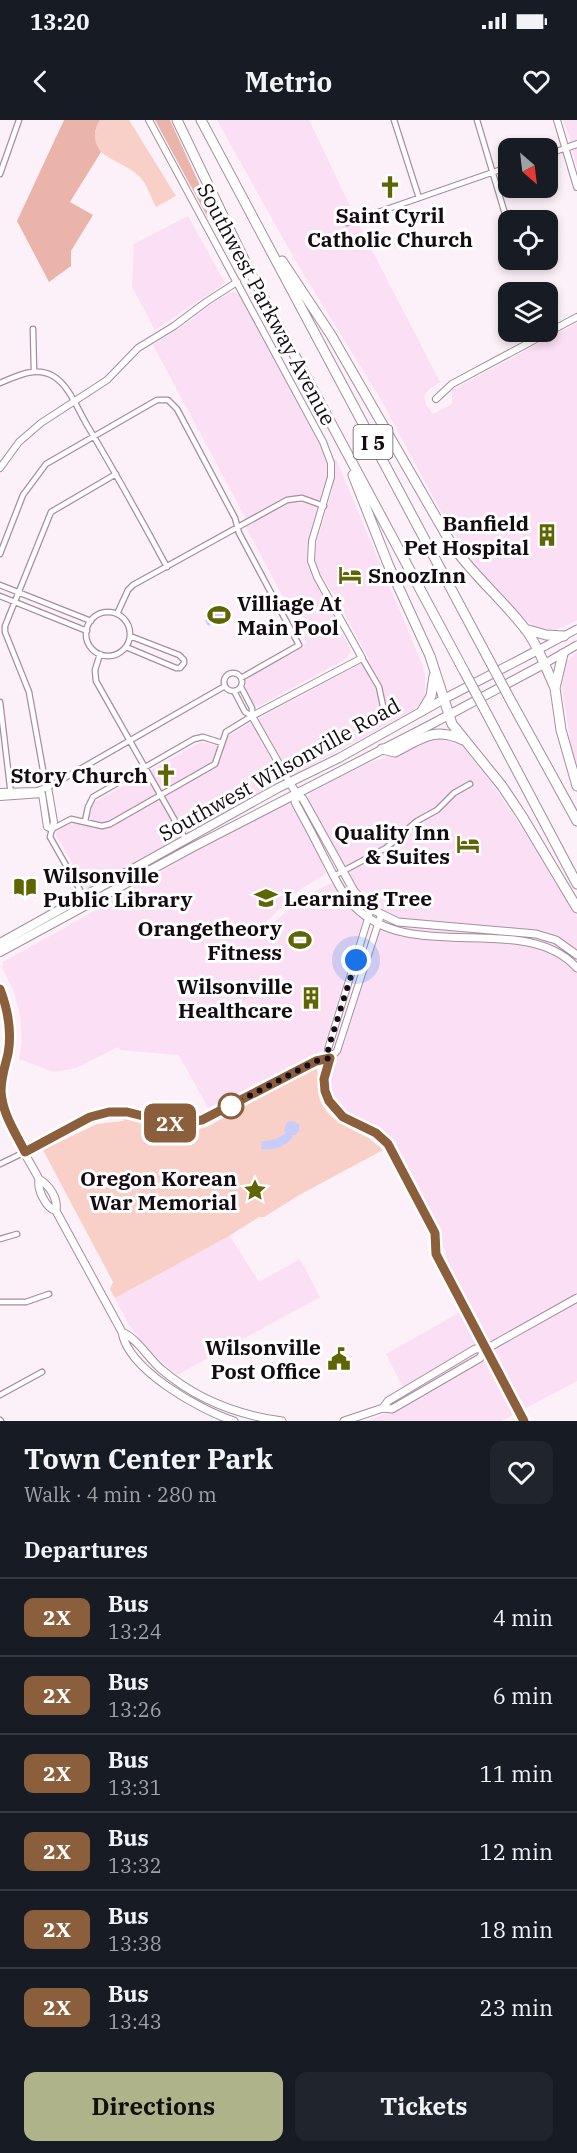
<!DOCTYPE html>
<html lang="en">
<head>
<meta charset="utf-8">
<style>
	:root { --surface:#171b24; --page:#20242c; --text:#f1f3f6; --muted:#9ea1a6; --line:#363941; --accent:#afb389 }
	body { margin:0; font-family:"IBM Plex Serif",serif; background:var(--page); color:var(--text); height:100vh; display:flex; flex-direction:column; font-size:22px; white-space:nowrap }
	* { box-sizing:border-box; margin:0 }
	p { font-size:20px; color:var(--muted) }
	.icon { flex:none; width:33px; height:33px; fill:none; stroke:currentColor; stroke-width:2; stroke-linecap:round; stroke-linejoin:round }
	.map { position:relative; height:1301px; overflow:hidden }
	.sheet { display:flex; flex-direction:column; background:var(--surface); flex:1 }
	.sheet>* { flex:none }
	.badge { padding:0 12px; border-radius:9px; font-size:21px; line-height:39px }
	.needle { width:39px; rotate:152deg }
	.buttons { position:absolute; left:498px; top:18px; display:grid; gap:12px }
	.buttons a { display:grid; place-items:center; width:60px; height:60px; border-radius:12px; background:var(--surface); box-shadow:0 3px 9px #0003; font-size:30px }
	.you { position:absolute; width:30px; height:30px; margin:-15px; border:4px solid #fff; border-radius:50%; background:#1a73e8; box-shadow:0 0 0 9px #1a73e833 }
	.map>.badge { position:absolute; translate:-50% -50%; box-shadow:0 0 0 3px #fff }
	h2 { padding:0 24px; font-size:22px; line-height:54px }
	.round { display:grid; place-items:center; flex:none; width:63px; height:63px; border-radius:12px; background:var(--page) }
	.headline { display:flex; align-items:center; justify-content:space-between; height:102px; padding:0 24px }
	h1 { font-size:28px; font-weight:700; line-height:45px }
	.cta { display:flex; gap:12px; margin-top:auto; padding:12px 24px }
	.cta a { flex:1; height:69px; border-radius:12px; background:var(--accent); color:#111; font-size:24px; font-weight:700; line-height:69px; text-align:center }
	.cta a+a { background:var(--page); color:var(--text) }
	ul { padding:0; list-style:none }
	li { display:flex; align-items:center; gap:18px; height:78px; padding:0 24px; border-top:2px solid var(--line) }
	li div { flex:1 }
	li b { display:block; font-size:22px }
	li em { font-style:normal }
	li .badge { min-width:66px; font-weight:700; text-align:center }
	.status { display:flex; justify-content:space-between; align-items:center; height:42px; padding:0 30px; background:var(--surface); direction:ltr }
	.status svg { height:16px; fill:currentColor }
	header { display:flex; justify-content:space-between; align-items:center; height:78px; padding:0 24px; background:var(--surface); font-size:27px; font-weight:700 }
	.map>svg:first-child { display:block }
	.built { fill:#fbdff4 }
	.green { fill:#f9d0c8 }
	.forest { fill:#ebb4aa }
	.water { fill:#c6cdfc }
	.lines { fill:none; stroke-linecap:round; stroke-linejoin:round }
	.minor-casing { stroke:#a78da1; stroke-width:7 }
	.tertiary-casing { stroke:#a78da1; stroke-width:8 }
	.secondary-casing { stroke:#a78da1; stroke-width:9 }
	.primary-casing { stroke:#a78da1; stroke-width:10 }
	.motorway-casing { stroke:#a78da1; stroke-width:11 }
	.minor { stroke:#fff; stroke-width:4.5 }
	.tertiary { stroke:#fff; stroke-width:6 }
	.secondary { stroke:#fff; stroke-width:7 }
	.primary { stroke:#fff; stroke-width:8 }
	.motorway { stroke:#fff; stroke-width:9 }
	.motorway-bridge-casing { stroke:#a78da1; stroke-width:11; stroke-linecap:butt }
	.motorway-bridge { stroke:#fff; stroke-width:9 }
	.line-casing { stroke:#fff; stroke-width:14 }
	.line { stroke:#8b5e3c; stroke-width:9 }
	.walk { stroke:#150c13; stroke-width:6; stroke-dasharray:0 10.8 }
	.stop-dot { fill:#fff; stroke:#8b5e3c; stroke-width:3 }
	.labels { text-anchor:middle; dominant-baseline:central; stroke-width:6; stroke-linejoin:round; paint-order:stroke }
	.shield { fill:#fff; stroke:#5b555a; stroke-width:1.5 }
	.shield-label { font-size:20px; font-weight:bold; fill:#150c13 }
	.poi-label { font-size:21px; font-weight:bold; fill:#150c13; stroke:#fff; text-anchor:end }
	.street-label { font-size:21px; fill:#150c13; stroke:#fff }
</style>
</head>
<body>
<div class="status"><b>13:20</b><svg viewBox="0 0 49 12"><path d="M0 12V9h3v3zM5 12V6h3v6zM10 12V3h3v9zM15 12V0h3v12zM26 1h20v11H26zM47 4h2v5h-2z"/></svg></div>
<header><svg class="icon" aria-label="back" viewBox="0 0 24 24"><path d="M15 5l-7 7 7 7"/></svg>Metrio<svg class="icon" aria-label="heart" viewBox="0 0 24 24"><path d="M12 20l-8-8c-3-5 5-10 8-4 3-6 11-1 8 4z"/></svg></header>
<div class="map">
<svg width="577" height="1301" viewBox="0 0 577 1301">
	<rect width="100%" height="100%" fill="#fcf0f9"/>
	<path class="built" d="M217,0H309L360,107L440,262L428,270L424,276L426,285L433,294L452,284V270L577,203V500L554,511L539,510L521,496L486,458L447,403L380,278L295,140Z
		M563,0H577V48L569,16Z
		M188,96L225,163L155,210L132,167L134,124Z
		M235,172L240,176L327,339L329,350L328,362L309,418L307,441L309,450L351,531L346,539L259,586L253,584L246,571L247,557L307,523L246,407L245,397L153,225L193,199L204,189L229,173Z
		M336,339L422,544L425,556V578L414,590L277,664L91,769L87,768L56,715V712L71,702L78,704L89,698L93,683L201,622L214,625L243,607L369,539L333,472L325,462L317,449L314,431L331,375L335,352L334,340Z
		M577,532V645L571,627L562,566L567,542Z
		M443,616L454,624L461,625L485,654L523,709L577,797V1261L502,1301H369L410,1281L386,1234L469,1187L446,1143V1131L440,1125L439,1116L391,1025L384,1016L374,1008L343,992L335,984L331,975L329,954L339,931L384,794L373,787L354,767L307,678L310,673L366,644L395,634L430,617Z
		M286,682L293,685L325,747L326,752L324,755L299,770L263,805L265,810L301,779L331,763L334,765L349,786L363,799L322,931L208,988L180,937L177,935L120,930L118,927L76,948L54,952L19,939L22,922L20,895L14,872L2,847L3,842L77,801L216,719Z
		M229,1115L259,1162L300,1139L320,1177L177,1255L145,1227L128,1203L115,1178Z"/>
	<path class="green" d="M100,0H129L176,76L156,87C151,78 147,64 140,57C121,37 80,38 100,0Z
		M316,947C320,956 316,969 320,980C329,1002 349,1007 368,1018C373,1021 378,1026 383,1030L301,1074L264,1097H259L229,1116L115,1178L110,1169L113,1162L43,1030L97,1004L123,1001L124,999C152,1006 180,1015 207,1007Z"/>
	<path class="forest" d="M64,0H100C93,12 93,21 101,32L70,82L93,95L71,131V146L49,162L17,101Z
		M155,0H170L213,94L208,98Z"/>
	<path class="water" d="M222,490L228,500L220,505L217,501L208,506L205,500Z
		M292,1001L299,1004V1011L295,1015H291L293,1017C283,1028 275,1030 261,1029L262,1021C272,1021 279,1019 286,1012L284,1010L287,1002Z"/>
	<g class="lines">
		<g class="minor-casing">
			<path id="minor" d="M394,0L419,78
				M477,0L508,104
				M548,34L566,28
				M0,54L19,0
				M347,103L508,47
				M517,140V141
				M33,209L34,252
				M0,263C17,256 35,246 53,256C69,265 78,290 87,305C115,352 141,399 167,447
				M116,354L51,392L5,506V512L29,572L45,661L48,667L54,664L225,566
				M0,434L23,375L46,344L157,280H168L177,289L235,398L239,413L299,525L241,558
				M0,465L91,501
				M0,476L87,511
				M86 514a22 22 0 1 1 44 0a22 22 0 1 1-44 0Z
				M117,494L128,470L133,465L287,380L302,378L324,386
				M126,527L176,548H180L184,543V540L179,535L130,516
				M100,534L95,550L96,561L186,720
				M362,538L379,567L383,586
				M224 562a9 9 0 1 1 18 0a9 9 0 1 1-18 0Z
				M241,567L252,588V596
				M234,571L245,592L252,596
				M0,582L11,675
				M85,701L88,687L93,677L194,619L203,617L222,623
				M334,756L386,728L417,701L437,690L454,673L470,664
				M84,777L50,717L52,709L71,699L102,706L110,704L215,644L226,612L252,596
				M0,1044L25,1032
				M0,1119L17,1114
				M0,1182H26L49,1174
				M0,1275L42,1252
				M0,1300L1,1301"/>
		</g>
		<g class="tertiary-casing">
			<path id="tertiary" d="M149,0L323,322L331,343V357L312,421L311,441L317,457L362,538L252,596L290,663
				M557,0L577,67
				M566,28L577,24
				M436,279L452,264L577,197
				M0,348L19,322L41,303L107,260L138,228L174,206L206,182L237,162
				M0,672L37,671L48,667L54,702L52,709
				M0,677L42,674L47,707L52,709
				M370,792L328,929C332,949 318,961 329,982C340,1003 362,1003 379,1015C390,1023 431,1100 436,1115C438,1121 436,1128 436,1134L524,1301
				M330,938L337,931L381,795
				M25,1032C50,1018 90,990 119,991C150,993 169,1010 202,1000L316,941L330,938"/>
		</g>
		<g class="secondary-casing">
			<path id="secondary" d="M538,530L577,509
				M544,544L577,525
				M290,663L296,673L303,679L354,771L371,789L398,802L536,814L556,820L577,835
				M296,673L295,682C306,702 317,723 327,743C335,758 342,774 354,786C412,846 525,790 577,848
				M0,870C8,890 12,911 8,933C5,947 0,961 1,975C4,1004 26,1034 39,1059C50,1066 58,1078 56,1091L122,1212C128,1250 200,1290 234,1301
				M39,1059C37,1070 46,1088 56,1091
				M122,1212C138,1219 148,1238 161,1249C197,1280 237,1295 282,1301
				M383,1288L388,1281L475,1229H486L577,1178
				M344,1301L383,1288L392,1289L480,1238L486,1229"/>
		</g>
		<g class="primary-casing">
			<path id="primary" d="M0,823L278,668L339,638L444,579L538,530
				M0,832L193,727L430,605L544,544"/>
		</g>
		<g class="motorway-casing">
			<path id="motorway" d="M177,0L251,154L464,551
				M201,0L488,538
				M282,141L331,215L452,425C474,456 503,480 526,510C539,527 546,549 555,568
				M353,355L388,444L430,536L452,604L502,666L522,696L577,788
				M525,509L546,515L564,516
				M563,534L555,568L561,610L577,666
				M512,583L577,701
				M422,591L431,576L434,556
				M488,596L577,764
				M382,629L395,632C421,619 434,606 463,620"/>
		</g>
		<use href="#minor" class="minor"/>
		<use href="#tertiary" class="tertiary"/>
		<use href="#secondary" class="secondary"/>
		<use href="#primary" class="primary"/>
		<use href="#motorway" class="motorway"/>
		<g class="motorway-bridge-casing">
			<path id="motorway-bridge" d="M488,538L512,583
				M464,551L488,596"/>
		</g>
		<use href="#motorway-bridge" class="motorway-bridge"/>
	</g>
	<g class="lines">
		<g class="line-casing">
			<path id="line" d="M0,869C8,890 12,912 8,934C5,946 1,958 1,971C2,993 15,1012 25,1032L90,997L109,992H127L175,1004L202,1000L316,941L330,938L324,959L325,971L329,981L343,997L376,1013L388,1024L435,1113L436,1134L524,1301"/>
		</g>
		<use href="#line" class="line"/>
		<path class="walk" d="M231,986L226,988L316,941L330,938L328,929L356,840"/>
	</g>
	<defs>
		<g id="church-bare" transform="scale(1.8)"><path d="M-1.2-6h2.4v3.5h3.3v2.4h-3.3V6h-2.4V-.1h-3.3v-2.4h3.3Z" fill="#5e6503" stroke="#fff" stroke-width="2.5" paint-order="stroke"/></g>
		<g id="building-bare" transform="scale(1.8)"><path d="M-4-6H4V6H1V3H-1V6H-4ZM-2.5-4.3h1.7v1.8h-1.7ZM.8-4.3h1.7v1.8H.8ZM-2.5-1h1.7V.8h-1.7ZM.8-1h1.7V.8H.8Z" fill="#5e6503" stroke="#fff" stroke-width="2.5" paint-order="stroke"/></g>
		<g id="hotel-bare" transform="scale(1.8)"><path d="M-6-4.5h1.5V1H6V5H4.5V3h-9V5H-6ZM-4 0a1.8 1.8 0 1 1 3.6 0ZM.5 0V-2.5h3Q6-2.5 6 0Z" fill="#5e6503" stroke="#fff" stroke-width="2.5" paint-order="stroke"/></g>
		<g id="stadium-bare" transform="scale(1.8)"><path d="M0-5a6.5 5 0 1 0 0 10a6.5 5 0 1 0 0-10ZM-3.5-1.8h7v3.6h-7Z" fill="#5e6503" stroke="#fff" stroke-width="2.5" paint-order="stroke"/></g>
		<g id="library-bare" transform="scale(1.8)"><path d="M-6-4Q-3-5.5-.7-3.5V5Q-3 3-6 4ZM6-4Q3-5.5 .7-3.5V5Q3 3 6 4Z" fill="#5e6503" stroke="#fff" stroke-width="2.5" paint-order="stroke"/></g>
		<g id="school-bare" transform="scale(1.8)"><path d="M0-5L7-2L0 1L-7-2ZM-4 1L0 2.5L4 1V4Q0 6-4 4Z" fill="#5e6503" stroke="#fff" stroke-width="2.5" paint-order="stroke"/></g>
		<g id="sight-bare" transform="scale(1.8)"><path d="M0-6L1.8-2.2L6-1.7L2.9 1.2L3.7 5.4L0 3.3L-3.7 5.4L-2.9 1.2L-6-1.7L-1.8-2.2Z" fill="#5e6503" stroke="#fff" stroke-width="2.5" paint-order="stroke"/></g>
		<g id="civic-bare" transform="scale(1.8)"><path d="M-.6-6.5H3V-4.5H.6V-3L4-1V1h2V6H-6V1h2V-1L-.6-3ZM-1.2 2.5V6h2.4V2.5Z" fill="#5e6503" stroke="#fff" stroke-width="2.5" paint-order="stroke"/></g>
	</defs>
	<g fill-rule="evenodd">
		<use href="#church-bare" x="390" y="67"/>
		<use href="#building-bare" x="547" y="415"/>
		<use href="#hotel-bare" x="350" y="455"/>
		<use href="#stadium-bare" x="219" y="495"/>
		<use href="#church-bare" x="166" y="655"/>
		<use href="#hotel-bare" x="468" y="724"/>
		<use href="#library-bare" x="25" y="767"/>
		<use href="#school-bare" x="266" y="778"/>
		<use href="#stadium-bare" x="300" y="820"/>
		<use href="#building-bare" x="311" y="878"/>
		<use href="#sight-bare" x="255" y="1070"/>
		<use href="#civic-bare" x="339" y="1239"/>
	</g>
	<circle class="stop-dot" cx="231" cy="986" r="12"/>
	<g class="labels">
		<rect class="shield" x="353.5" y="305" width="39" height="34" rx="4.5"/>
		<g class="shield-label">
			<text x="373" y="322">I 5</text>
		</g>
		<g class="poi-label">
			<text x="390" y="95" text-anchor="middle">Saint Cyril<tspan x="390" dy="24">Catholic Church</tspan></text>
			<text x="529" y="403">Banfield<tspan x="529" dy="24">Pet Hospital</tspan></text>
			<text x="368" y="455" text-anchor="start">SnoozInn</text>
			<text x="237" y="483" text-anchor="start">Villiage At<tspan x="237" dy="24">Main Pool</tspan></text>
			<text x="148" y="655">Story Church</text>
			<text x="450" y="712">Quality Inn<tspan x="450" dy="24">&amp; Suites</tspan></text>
			<text x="43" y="755" text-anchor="start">Wilsonville<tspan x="43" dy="24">Public Library</tspan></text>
			<text x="284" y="778" text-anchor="start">Learning Tree</text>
			<text x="282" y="808">Orangetheory<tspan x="282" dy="24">Fitness</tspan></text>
			<text x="293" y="866">Wilsonville<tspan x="293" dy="24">Healthcare</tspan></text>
			<text x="237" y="1058">Oregon Korean<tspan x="237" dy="24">War Memorial</tspan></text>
			<text x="321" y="1227">Wilsonville<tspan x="321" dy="24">Post Office</tspan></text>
		</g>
		<g class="street-label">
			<text transform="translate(267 184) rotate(62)">Southwest Parkway Avenue</text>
			<text transform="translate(279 649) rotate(-29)">Southwest Wilsonville Road</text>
		</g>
	</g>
</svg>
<div class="buttons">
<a><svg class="needle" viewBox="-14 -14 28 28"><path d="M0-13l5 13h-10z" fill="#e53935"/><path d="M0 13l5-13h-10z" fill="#9ea1a6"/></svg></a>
<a><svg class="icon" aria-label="locate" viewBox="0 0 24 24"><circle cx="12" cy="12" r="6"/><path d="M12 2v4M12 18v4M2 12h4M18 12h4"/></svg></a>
<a><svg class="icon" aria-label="layers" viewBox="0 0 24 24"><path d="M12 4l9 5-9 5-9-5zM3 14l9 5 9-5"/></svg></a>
</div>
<div class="you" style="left:356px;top:840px"></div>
<b class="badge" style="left:170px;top:1003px;background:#8b5e3c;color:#fff">2X</b>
</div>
<section class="sheet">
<div class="headline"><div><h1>Town Center Park</h1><p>Walk · 4 min · 280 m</p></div><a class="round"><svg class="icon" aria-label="heart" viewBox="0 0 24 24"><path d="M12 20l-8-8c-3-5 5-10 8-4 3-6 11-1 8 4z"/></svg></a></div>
<h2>Departures</h2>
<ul>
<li><span class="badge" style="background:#8b5e3c;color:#fff">2X</span><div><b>Bus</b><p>13:24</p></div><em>4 min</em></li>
<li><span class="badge" style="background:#8b5e3c;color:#fff">2X</span><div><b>Bus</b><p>13:26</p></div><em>6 min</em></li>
<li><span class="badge" style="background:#8b5e3c;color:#fff">2X</span><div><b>Bus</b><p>13:31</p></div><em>11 min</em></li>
<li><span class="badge" style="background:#8b5e3c;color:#fff">2X</span><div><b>Bus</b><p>13:32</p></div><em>12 min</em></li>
<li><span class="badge" style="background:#8b5e3c;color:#fff">2X</span><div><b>Bus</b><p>13:38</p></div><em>18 min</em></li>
<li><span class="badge" style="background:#8b5e3c;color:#fff">2X</span><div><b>Bus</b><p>13:43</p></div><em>23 min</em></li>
</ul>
<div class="cta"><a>Directions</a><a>Tickets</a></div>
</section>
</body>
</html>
